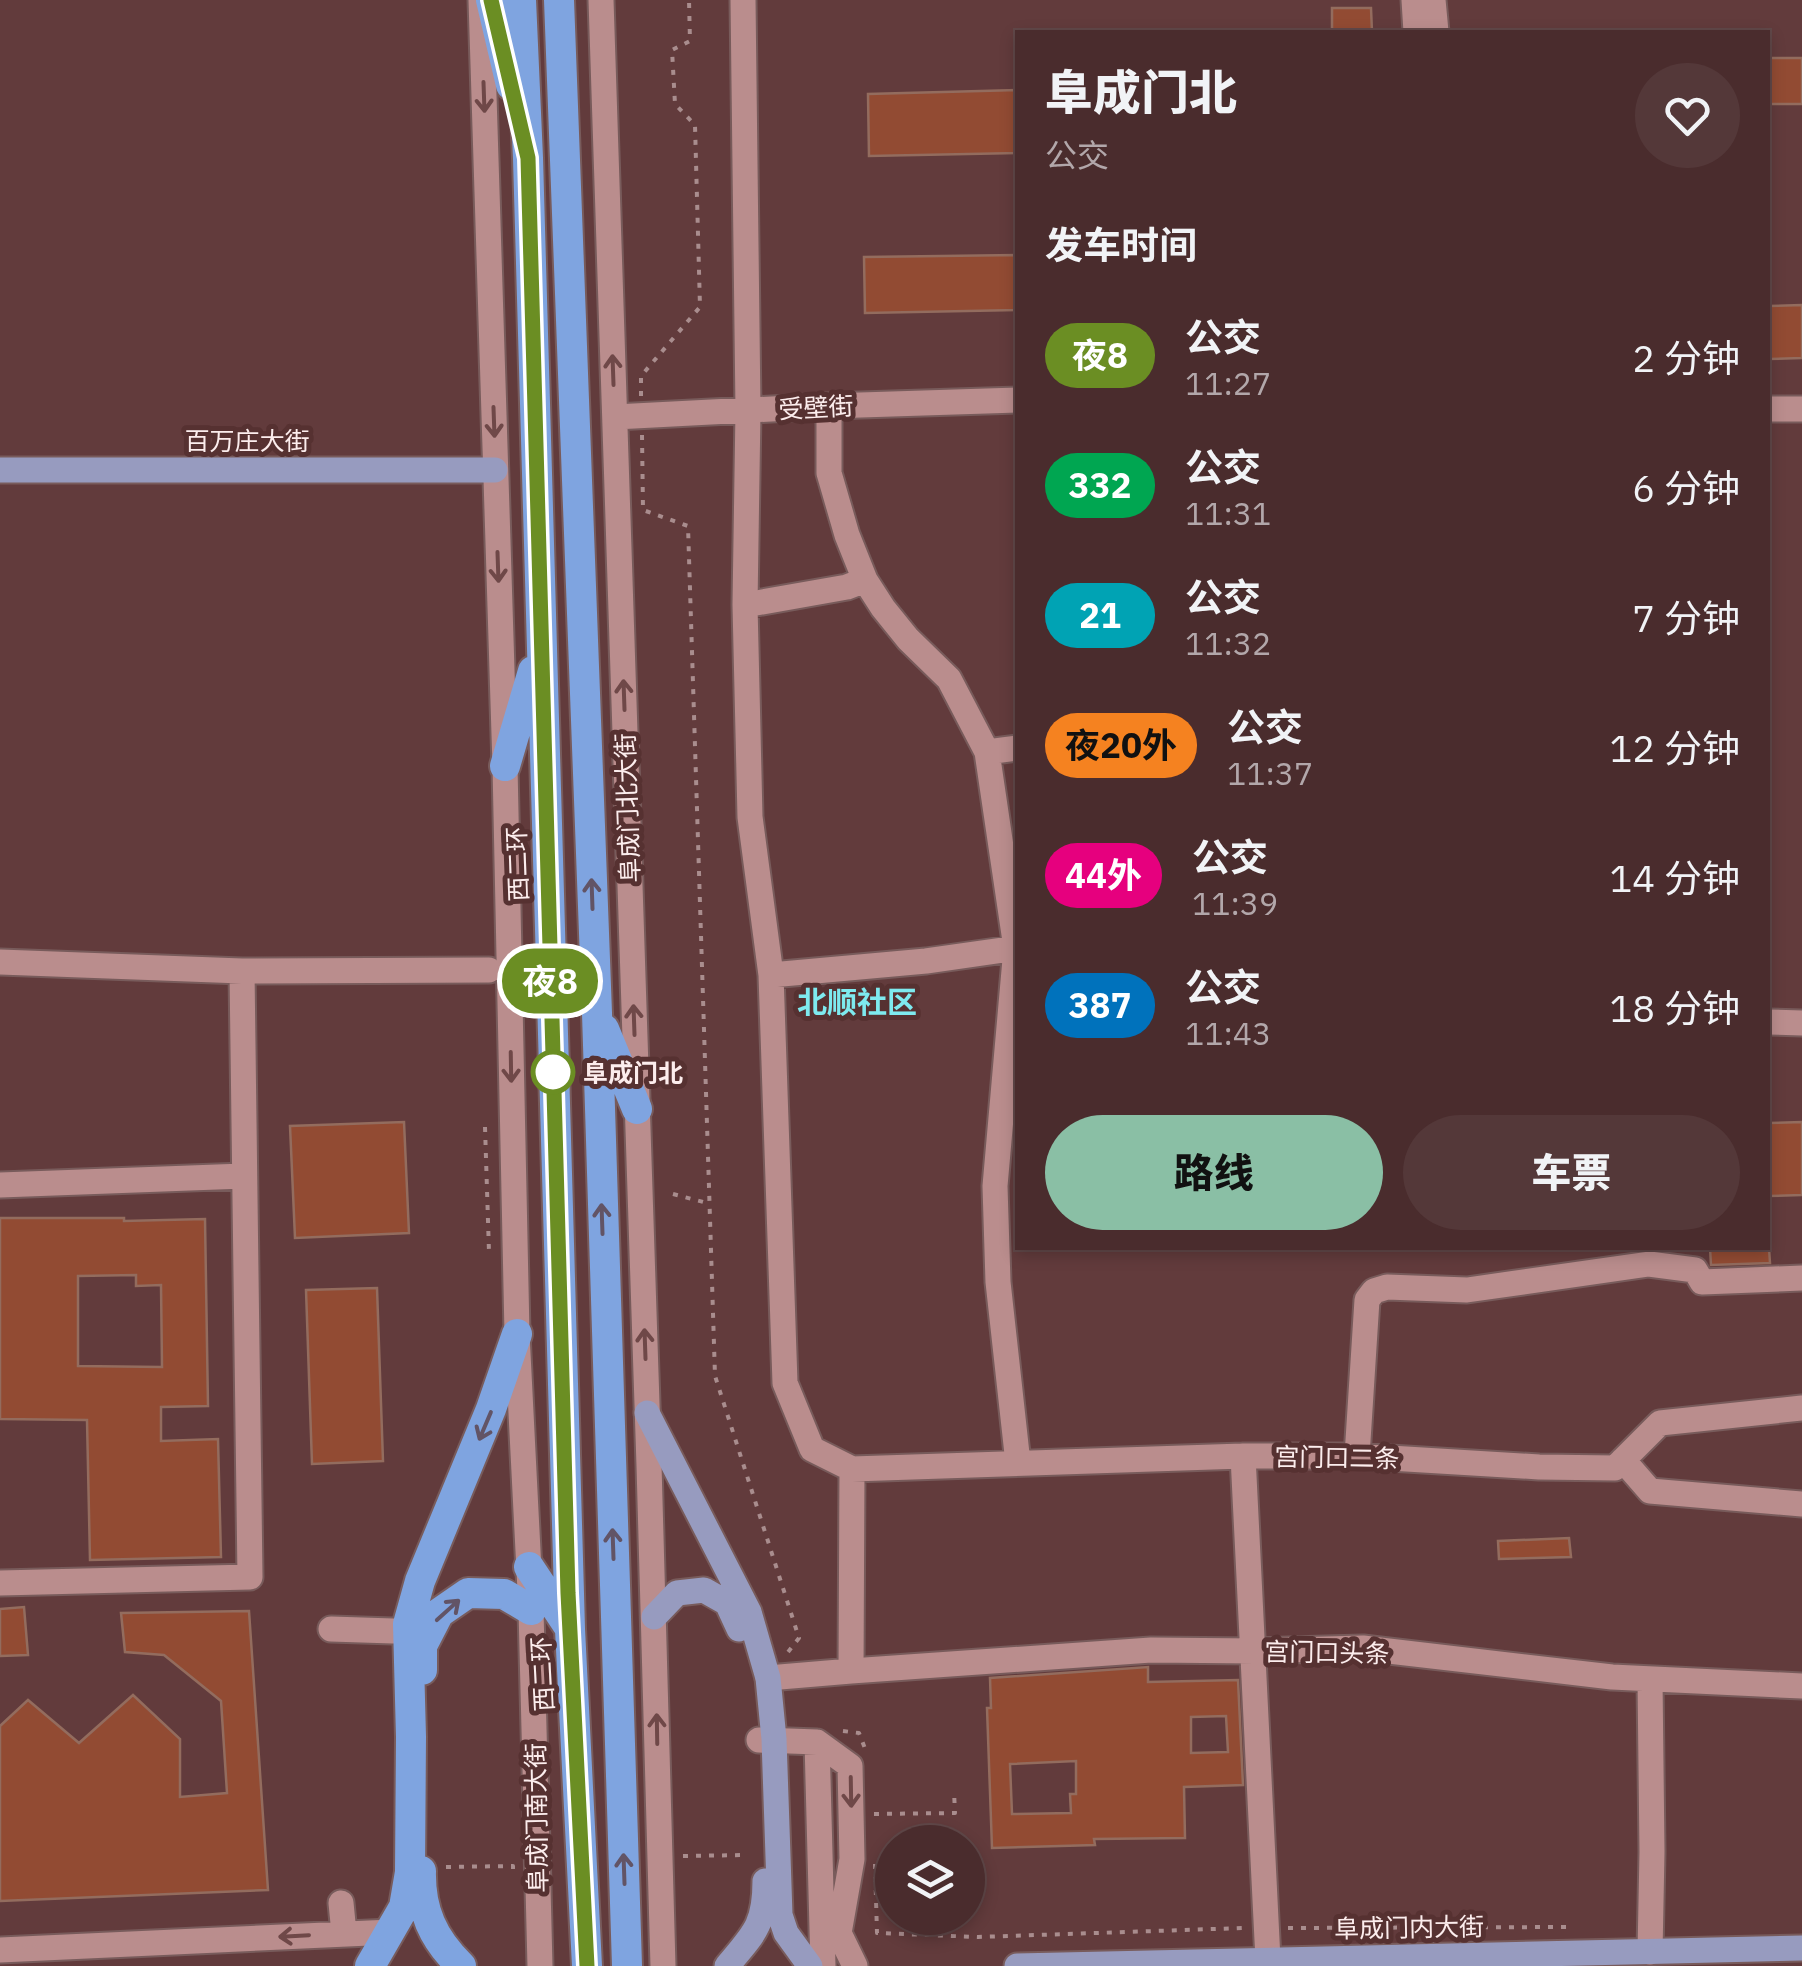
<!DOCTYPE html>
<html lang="zh">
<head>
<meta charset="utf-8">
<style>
	:root { --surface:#4a2c2d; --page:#543839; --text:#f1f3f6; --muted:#b2a7aa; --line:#614849; --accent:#8abfa5 }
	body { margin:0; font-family:"IBM Plex Sans","Noto Sans SC",sans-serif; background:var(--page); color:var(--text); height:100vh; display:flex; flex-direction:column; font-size:38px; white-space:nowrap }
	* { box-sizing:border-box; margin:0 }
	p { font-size:32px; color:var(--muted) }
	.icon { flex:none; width:55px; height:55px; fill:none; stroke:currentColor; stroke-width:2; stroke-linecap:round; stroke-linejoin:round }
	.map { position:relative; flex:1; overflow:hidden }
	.details { position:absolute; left:1015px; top:30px; width:755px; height:1220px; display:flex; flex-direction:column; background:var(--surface); border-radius:0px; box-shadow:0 5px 15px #0003,0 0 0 2px var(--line) }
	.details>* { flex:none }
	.badge { padding:0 20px; border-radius:32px; font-size:35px; line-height:65px }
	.buttons { position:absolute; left:875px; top:1825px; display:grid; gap:20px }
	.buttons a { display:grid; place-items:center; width:110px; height:110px; border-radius:50%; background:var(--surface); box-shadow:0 5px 15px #0003,0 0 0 2px var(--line); font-size:50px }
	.map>.badge { position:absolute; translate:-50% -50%; box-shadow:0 0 0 5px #fff }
	h2 { padding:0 30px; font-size:38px; line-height:90px }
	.round { display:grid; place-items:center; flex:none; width:105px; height:105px; border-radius:52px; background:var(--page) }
	.head { display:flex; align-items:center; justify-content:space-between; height:170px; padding:0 30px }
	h1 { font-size:48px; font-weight:800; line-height:75px }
	.action { display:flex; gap:20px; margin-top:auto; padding:20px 30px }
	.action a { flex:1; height:115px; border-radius:60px; background:var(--accent); color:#111; font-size:40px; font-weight:800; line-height:115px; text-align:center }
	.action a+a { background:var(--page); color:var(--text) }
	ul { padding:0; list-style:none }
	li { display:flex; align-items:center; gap:30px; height:130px; padding:0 30px }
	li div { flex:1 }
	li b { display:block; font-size:38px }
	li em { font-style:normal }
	li .badge { min-width:110px; font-weight:700; text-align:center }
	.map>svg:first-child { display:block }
	.building { fill:#924b33; stroke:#936c5e; stroke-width:2.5; fill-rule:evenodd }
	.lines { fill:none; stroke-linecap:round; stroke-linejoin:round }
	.minor-casing { stroke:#785b5b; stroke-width:29 }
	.major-casing { stroke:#785b5b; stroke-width:29 }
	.highway-casing { stroke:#785b5b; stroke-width:34 }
	.path { stroke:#a98d8e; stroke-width:4; stroke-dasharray:5 8; stroke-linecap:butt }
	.minor { stroke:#ba8d8d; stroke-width:25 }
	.major { stroke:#979bbf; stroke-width:25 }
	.highway { stroke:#7fa4e0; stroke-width:30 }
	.oneway { stroke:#6f4848 }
	.oneway2 { stroke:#625466 }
	.line-casing { stroke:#fff; stroke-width:22 }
	.line { stroke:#6b8e23; stroke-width:15 }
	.stop-dot { fill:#fff; stroke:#6b8e23; stroke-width:5 }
	.labels { text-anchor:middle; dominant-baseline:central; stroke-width:10; stroke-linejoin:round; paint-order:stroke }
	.street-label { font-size:25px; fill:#fceded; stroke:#563131 }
	.stop-label { font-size:25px; font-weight:bold; fill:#fceded; stroke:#563131; text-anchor:start }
	.quarter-label { font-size:30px; font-weight:bold; fill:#7eeaef; stroke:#563131 }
</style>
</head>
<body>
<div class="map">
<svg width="1802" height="1966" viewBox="0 0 1802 1966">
	<rect width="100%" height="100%" fill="#623b3c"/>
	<path class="building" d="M1332,8H1371L1372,32H1332Z
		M1768,58H1802V104H1768Z
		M1018,90V153L869,156L868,94Z
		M1018,255V310L865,313L864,257Z
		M1802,305V358L1768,359V306Z
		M404,1122L409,1233L295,1238L290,1126Z
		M1802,1122V1195L1768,1196V1123Z
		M0,1218H124V1221L205,1219L208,1406L161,1407V1441L218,1439L221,1557L90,1560L87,1420L0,1419ZM136,1275V1286L161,1285L162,1367L78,1366V1276Z
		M1710,1248H1769L1770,1263L1711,1265Z
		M377,1288L383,1461L312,1464L306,1290Z
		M1569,1538L1571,1557L1499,1559L1498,1541Z
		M24,1607L28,1655L0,1656V1609Z
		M249,1611L268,1890L0,1901V1726L28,1700L79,1743L133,1695L180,1739V1797L227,1793L221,1701L164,1655L125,1652L121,1613Z
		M1148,1667V1682L1238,1680L1243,1785L1184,1787L1185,1838L1094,1839L1095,1845L992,1848L987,1708H991L990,1678ZM1226,1716L1228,1752L1191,1753V1717ZM1076,1761V1794H1070L1071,1813L1012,1814L1010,1764Z"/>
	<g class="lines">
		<g class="minor-casing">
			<path id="minor" d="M481,0L505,766L517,1334L531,1610L540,1966
				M601,0L649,1465L663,1966
				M743,0L748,410L745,605L750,817L771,975L785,1383L812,1449L852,1469L851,1671L768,1678
				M1414,0L1416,32
				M1433,0L1436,32
				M1768,409H1802
				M615,417L829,406L1018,400
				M865,580L883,608L908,639L949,679L987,752L1016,948L995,1186L998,1282L1018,1463
				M745,605L847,587L865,580L847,535L829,473V406
				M987,752L1018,748
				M0,962L242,971
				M771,975L926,961L1018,948
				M1768,1022L1802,1023
				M0,1185L244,1176
				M1243,1456L1268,1960
				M1357,1456L1367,1300L1374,1291L1387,1287L1467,1290L1649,1264L1695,1270L1702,1282L1802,1278
				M1623,1460L1650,1491L1802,1504
				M852,1469L1243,1456H1357L1539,1467L1615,1468L1660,1423L1802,1408
				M0,1583L250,1577L242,971L489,970
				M331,1629L393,1631
				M851,1671L1151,1650L1255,1651L1363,1648L1612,1677L1802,1686
				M759,1740L817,1742L850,1766L852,1859L839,1933L855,1966
				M817,1742L823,1966
				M341,1903L344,1933
				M0,1950L391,1932
				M1650,1952L1652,1852L1650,1680"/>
		</g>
		<g class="major-casing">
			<path id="major" d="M0,470H495
				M647,1413L749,1612L768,1678L774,1739L780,1915L786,1933L810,1966
				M654,1617L677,1593L704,1590L727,1603L739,1629
				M727,1966C754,1934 765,1925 765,1881
				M1017,1966L1802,1948"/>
		</g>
		<g class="highway-casing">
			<path id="highway" d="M491,0L511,85
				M521,0L528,158L570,1629L587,1966
				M559,0L597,1013L627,1966
				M505,766L533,671
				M604,1029L637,1109
				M529,1567L569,1627
				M422,1670V1646L439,1613L468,1593L504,1594L531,1610
				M421,1871C420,1910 433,1939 461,1966
				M370,1966L404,1907L410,1872L411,1737L408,1624L420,1581L491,1409L517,1334"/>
		</g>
		<path class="path" d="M641,396V376L700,307L695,125L675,104L672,50L690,41L689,0
			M642,435L643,510L688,526L715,1376L799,1638L788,1652
			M485,1127L489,1252
			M673,1194L707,1203
			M843,1731L859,1733L866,1751
			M874,1814L955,1813L954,1791
			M683,1856L746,1855
			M875,1864L877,1933L978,1937L1243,1928
			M446,1867L513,1866V1869
			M1288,1928L1569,1927V1931"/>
		<use href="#minor" class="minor"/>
		<use href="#major" class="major"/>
		<use href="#highway" class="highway"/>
	</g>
	<defs><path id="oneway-shaft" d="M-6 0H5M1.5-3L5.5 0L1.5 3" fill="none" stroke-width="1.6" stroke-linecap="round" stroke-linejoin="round" transform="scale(2.5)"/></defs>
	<g class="oneway">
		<use href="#oneway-shaft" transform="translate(484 97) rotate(88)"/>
		<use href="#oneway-shaft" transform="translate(613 370) rotate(-92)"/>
		<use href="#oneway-shaft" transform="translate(494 422) rotate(88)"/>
		<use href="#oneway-shaft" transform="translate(498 567) rotate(88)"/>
		<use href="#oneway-shaft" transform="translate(624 695) rotate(-92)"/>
		<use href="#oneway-shaft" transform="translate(634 1020) rotate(-92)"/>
		<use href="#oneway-shaft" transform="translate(511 1067) rotate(89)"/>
		<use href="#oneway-shaft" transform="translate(645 1344) rotate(-92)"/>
		<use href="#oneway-shaft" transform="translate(657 1729) rotate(-91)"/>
		<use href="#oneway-shaft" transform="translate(851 1792) rotate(89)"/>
		<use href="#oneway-shaft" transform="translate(294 1936) rotate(177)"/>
	</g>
	<g class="oneway2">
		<use href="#oneway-shaft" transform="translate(592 894) rotate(-92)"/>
		<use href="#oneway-shaft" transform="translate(602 1219) rotate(-92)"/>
		<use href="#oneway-shaft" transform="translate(485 1426) rotate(113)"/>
		<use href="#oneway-shaft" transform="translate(613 1544) rotate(-92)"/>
		<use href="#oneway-shaft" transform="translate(448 1610) rotate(-42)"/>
		<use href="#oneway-shaft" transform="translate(624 1869) rotate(-92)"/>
	</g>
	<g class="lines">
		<g class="line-casing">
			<path id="line" d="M491,0L528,158L568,1593L587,1966"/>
		</g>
		<use href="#line" class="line"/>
	</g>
	<circle class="stop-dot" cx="553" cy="1072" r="20"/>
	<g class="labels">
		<g class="street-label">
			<text transform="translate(816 407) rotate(-3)">受壁街</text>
			<text x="247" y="440">百万庄大街</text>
			<text transform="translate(627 808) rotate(-92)">阜成门北大街</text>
			<text transform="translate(517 864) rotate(-92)">西二环</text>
			<text transform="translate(1337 1457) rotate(1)">宫门口二条</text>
			<text transform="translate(1327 1652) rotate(1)">宫门口头条</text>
			<text transform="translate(542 1674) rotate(-93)">西二环</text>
			<text transform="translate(536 1818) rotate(-91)">阜成门南大街</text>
			<text transform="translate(1409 1927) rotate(-1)">阜成门内大街</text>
		</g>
		<g class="stop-label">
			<text x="583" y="1072">阜成门北</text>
		</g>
		<g class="quarter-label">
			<text x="857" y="1001">北顺社区</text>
		</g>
	</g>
</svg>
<div class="buttons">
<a><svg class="icon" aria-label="layers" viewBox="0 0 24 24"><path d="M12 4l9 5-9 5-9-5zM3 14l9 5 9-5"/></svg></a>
</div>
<b class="badge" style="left:550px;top:981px;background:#6b8e23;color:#fff">夜8</b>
<section class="details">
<div class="head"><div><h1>阜成门北</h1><p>公交</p></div><a class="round"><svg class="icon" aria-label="heart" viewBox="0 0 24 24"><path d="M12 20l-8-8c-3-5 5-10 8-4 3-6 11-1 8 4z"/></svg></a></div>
<h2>发车时间</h2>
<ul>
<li><span class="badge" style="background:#6b8e23;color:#fff">夜8</span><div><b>公交</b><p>11:27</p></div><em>2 分钟</em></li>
<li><span class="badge" style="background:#00a651;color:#fff">332</span><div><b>公交</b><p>11:31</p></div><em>6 分钟</em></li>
<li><span class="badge" style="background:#00a3b4;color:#fff">21</span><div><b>公交</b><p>11:32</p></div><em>7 分钟</em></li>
<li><span class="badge" style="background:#f58220;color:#111">夜20外</span><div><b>公交</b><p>11:37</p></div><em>12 分钟</em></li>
<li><span class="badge" style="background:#e6007e;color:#fff">44外</span><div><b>公交</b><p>11:39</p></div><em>14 分钟</em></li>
<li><span class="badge" style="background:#0072bc;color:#fff">387</span><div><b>公交</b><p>11:43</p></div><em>18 分钟</em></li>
</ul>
<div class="action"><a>路线</a><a>车票</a></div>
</section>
</div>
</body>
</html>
